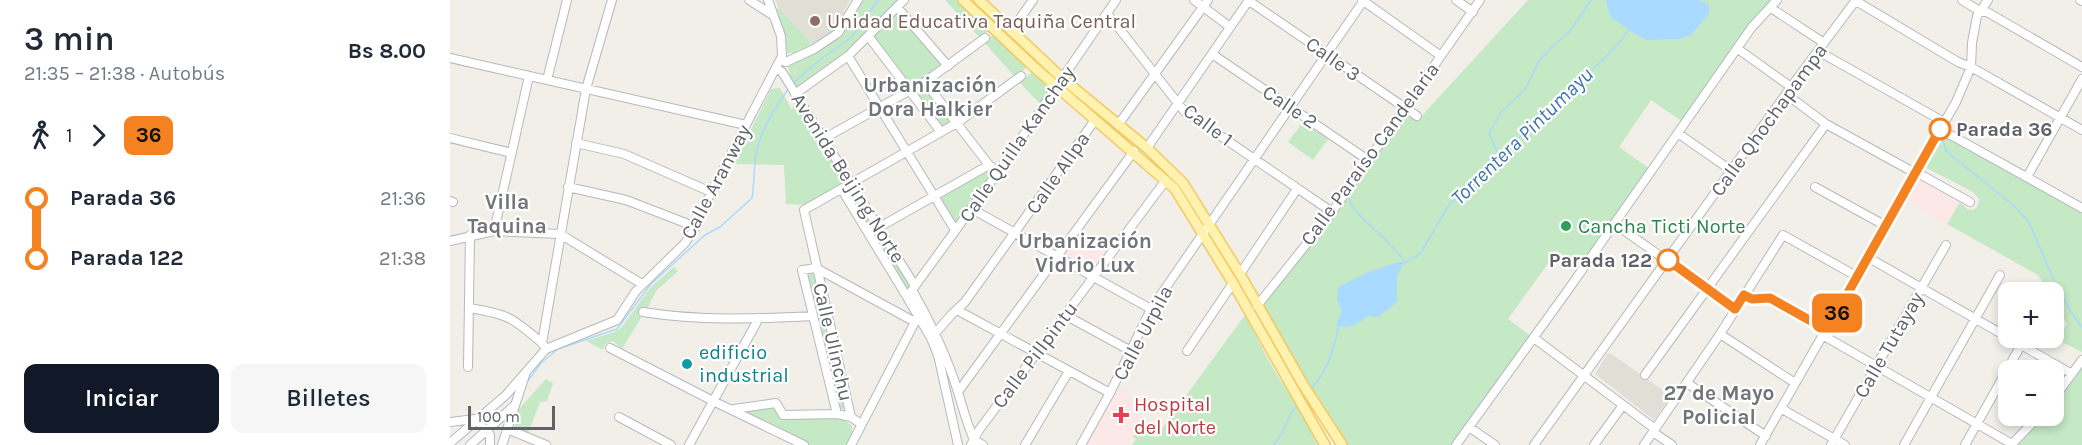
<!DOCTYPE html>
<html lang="es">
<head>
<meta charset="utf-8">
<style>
	:root { --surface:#fff; --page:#f6f6f7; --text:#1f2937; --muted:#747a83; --accent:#111827 }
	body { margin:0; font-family:Karla,sans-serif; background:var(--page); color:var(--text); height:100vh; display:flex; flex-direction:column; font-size:22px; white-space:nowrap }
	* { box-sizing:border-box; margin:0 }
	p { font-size:20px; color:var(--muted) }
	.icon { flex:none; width:33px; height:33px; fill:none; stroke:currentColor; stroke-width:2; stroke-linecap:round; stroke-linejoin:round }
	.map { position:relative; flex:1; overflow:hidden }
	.drawer { display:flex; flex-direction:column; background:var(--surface); width:450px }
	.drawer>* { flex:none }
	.badge { padding:0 12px; border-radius:9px; font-size:21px; line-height:39px }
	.tools { position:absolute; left:1548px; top:282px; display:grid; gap:12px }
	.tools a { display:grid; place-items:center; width:66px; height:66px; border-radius:12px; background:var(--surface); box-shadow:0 3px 9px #0003; font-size:30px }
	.scale { position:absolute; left:18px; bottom:15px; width:87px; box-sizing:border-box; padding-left:6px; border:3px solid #5f6368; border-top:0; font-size:16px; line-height:21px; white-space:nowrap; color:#5f6368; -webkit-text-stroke:4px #fff; paint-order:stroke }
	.map>.badge { position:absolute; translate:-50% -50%; box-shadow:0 0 0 3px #fff }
	.legs { display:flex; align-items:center; gap:9px; height:66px; padding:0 24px; font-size:20px }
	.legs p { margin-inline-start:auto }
	.headline { display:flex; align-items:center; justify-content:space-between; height:102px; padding:0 24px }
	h1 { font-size:33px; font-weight:600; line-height:45px }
	.primary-button { display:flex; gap:12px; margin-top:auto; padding:12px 24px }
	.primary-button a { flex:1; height:69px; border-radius:12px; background:var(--accent); color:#fff; font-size:24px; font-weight:600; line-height:69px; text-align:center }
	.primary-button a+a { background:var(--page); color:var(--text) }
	ul { padding:0 24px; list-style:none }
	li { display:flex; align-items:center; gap:21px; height:60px; font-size:22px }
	li i { display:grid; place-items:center; width:9px; height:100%; margin:0 8px; background:currentColor }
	li i::after { content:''; width:15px; height:15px; margin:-8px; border:4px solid; border-radius:50%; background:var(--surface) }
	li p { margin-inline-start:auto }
	li:first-child i { background:linear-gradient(#0000 50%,currentColor 0) }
	li:last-child i { background:linear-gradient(currentColor 50%,#0000 0) }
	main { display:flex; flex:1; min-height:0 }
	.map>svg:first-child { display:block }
	.education { fill:#e1ded6 }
	.medical { fill:#fce8e6 }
	.green { fill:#c5e8c5 }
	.water { fill:#aadaff }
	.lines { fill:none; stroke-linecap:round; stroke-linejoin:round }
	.stream { stroke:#aadaff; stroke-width:1.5 }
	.minor-casing { stroke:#b5b8bc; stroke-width:10 }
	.major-casing { stroke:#f2c960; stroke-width:12 }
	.minor { stroke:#fff; stroke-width:8 }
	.major { stroke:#fff2af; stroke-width:9 }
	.line-1-casing { stroke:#fff; stroke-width:14 }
	.line-1 { stroke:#f58220; stroke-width:9 }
	.education-dot { fill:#8d6e63; stroke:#fff; stroke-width:2 }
	.stop-1-dot { fill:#fff; stroke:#f58220; stroke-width:3 }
	.leisure-dot { fill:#2e9e5b; stroke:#fff; stroke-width:2 }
	.culture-dot { fill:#0f9aa8; stroke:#fff; stroke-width:2 }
	.health-dot { fill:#e0444e; stroke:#fff; stroke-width:2 }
	.labels { text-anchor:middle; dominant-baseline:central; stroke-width:4.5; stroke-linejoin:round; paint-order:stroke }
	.education-label { font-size:20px; fill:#785e54; stroke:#fff; text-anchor:start }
	.street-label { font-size:20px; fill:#5f6368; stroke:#fff }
	.stop-label { font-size:20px; font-weight:bold; fill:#5f6368; stroke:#fff; text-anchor:start }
	.leisure-label { font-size:20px; fill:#27864d; stroke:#fff; text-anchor:start }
	.culture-label { font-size:20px; fill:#0d838f; stroke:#fff; text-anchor:start }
	.health-label { font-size:20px; fill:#be3a42; stroke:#fff; text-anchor:start }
	.neighbourhood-label { font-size:21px; font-weight:bold; fill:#70757a; stroke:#fff }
	.water-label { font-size:21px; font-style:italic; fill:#4174aa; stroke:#fff }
</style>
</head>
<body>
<main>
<section class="drawer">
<div class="headline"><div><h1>3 min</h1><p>21:35 – 21:38 · Autobús</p></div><b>Bs 8.00</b></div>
<div class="legs"><svg class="icon" aria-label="walk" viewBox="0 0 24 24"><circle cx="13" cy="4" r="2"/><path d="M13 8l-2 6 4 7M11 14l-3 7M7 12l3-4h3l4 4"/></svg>1<svg class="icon" aria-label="forward" viewBox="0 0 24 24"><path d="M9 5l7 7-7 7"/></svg><b class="badge" style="background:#f58220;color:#111">36</b></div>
<ul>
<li><i style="color:#f58220"></i><b>Parada 36</b><p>21:36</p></li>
<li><i style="color:#f58220"></i><b>Parada 122</b><p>21:38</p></li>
</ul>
<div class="primary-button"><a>Iniciar</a><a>Billetes</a></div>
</section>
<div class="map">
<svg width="1632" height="445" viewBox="0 0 1632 445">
	<rect width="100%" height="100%" fill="#f1efe8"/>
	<path class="education" d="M325,0H400L384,31L362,44L330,11Z
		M1160,353L1220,395V397L1204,420L1145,374L1157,354Z"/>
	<path class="medical" d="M1468,178L1510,202L1497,224L1455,200Z
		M632,231L661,247L643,270L615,257L614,254Z
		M670,386L676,389L693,419L683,436L686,439L682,445H636Z"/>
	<path class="green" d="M412,0H450C418,33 388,59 352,86L347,87L341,80L338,65L393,33Z
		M495,0H507L539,30L530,38Z
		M1078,0H1324L1233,122L1201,100L1169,147L1200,169L1130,267L1107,251L1058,319L1081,336L1002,445H896L867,401L813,305L884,214L956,113L967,121Z
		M327,7L362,44L344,53H337C337,37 326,23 327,7Z
		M447,14L494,65L461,86L424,36Z
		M544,34L577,67L565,77L534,42Z
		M583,72L602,88L591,105L569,82Z
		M475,86L502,122L492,128L465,91Z
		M330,88L342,110L345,101L396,184L357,205L336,204L334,165L284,164L321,89Z
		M853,122L878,139L863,160L838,142Z
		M1494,136L1632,213V352L1608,340L1617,324L1604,302V292H1598L1588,275L1497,224L1510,202L1517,209L1523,210L1528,206L1529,199L1523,192L1473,166L1489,137Z
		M538,170L541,175L509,220L504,221L490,198L491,196Z
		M399,189L461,286L456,293L395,191Z
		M224,267L228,271L206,291L197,309H192V316L172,349L163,341L155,344L153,350L136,341L165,332L171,328L201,287Z
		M359,272L364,274L397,409H387L356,277Z
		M795,315L821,365L854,418L868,445H682L686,439L683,437L693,419L705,438Z
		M1632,367V445H1568L1593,416H1604V403Z
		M96,379L103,383L97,401L90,402L78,433L64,428L69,409Z
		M325,405L332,418C351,418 388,411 402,426V433L396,445H358L294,413V410Z"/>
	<path class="water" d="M1157,0H1249L1259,4V14L1241,35L1229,39L1197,40L1185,34L1161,17L1156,3Z
		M954,262L947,277V302L928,317L918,316C905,325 902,329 886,325L892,311L887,301L888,287L916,273L945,263Z"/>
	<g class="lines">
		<path class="stream" d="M342,84L371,59L402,37L428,0
			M1492,136L1496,151L1564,206L1579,222L1605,283L1623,315L1632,327
			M1049,156L1039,133L1051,112L1075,90L1089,61L1100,49L1120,31L1141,0
			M898,195C901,216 941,239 954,261
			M954,263L970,254L997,208L1023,179L1045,163L1049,156L1157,56L1175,36L1179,29
			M77,382L91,363L108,349L167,329L201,284L255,235L270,227L302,198C305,181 303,158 309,142C315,124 328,103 339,88
			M860,390C879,369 883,352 889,325
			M823,445C835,435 836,417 847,405"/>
		<g class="minor-casing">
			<path id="minor" d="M299,0L324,16
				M744,0L780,27
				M912,0L991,56
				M1006,0L1023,12
				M1512,0L1531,12H1537L1632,67
				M1630,0L1632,1
				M799,1L967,116
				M1406,1L1508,62L1521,67L1632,130
				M447,7L498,66
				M1321,8L1374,43
				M657,13L734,111L882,212
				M561,31L583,0
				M419,37L491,132
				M1288,49L1341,87
				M1368,51L1494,122
				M762,54L918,160
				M398,56L505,230
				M0,58L296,125
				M330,60L336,62L364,49L388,33L408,0
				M326,68L332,72L465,286
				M97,80L117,0
				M475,82L539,165L548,172
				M345,94L398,56L454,0
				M1336,94L1376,124L1465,173
				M668,125L758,0
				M1490,129L1632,208
				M1229,134L1282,171
				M0,138L62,153
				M373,139L475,82L535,38
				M126,143L174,154L261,192
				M697,148L799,0
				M1466,172L1520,202
				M1577,177L1632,79
				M118,187L176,200L246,227
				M1365,187L1436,226
				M392,190L457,297
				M0,201L3,202
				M522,209L701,309
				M1165,224L1285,309
				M44,231L79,76
				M419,233L539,165
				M0,241L44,231L110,234L192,284
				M1419,258L1622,374
				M790,274L847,189
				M462,290C481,323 497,356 508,392C513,409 517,424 524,440
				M1294,295L1302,299L1320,298L1377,330
				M807,306L882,212L1030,0
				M19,308C57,314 62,317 92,343
				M507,310L660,393
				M193,312C249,321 307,319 363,316
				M615,315L681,351
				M1270,334L1345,383
				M1374,336L1562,444
				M481,338L502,314L515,302L645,120
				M1084,338L1205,429
				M160,348L263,401L354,445
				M96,349L92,343L136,89L162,0
				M737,351L783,283
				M18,367L20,235
				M1195,375L1376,124
				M1237,383L1316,436
				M508,392L684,151
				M1604,398L1632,360
				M284,409L326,403L333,415L387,414L401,417
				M1332,409L1395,445
				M387,414L352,270L366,268L465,322
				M169,417L221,445
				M27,421L40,435V445
				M0,422L25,419L27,421
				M411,424L401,417L354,210L507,123L571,76
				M1019,427L1045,445
				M57,429L96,445
				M1203,432L1222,445
				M524,440L533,445
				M0,443L56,395L96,349L167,320L186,291L235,243L246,227L261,192L332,56L331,36L318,0
				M20,445L65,405
				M52,445L75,375
				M239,445L309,318
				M401,445L465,322L468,320
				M508,445L488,355L481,338L457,297L548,172L666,0
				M521,445L529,430L716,180
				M575,445L619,371
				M631,445L660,393L701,309L914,0
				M1006,445L1118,290L1302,27L1327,0
				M1084,445L1341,87L1406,0
				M1144,445L1173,405
				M1194,445L1270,334L1333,235L1408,277
				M1310,445L1506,102L1521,67L1522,43L1527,16L1538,0
				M1381,445L1496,245
				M1454,445L1550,275
				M1515,445L1575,338
				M1561,445L1589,416"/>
		</g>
		<g class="major-casing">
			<path id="major" d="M513,0L584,67L725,189L783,283L875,445
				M529,0L613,79L697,148L733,183L790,274L852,383L892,445"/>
		</g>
		<use href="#minor" class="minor"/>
		<use href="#major" class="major"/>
	</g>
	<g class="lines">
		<g class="line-1-casing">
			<path id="line-1" d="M1218,260L1285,309L1294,295L1302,299L1320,298L1377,330L1490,129"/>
		</g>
		<use href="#line-1" class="line-1"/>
	</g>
	<circle class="education-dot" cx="365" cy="21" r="6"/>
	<g class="stop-1-dot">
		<circle cx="1490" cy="129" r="10"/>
		<circle cx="1218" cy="260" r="10"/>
	</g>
	<circle class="leisure-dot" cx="1116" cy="226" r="6"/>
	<circle class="culture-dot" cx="237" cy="364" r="6"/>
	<path class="health-dot" d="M668 406h6v6h6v6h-6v6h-6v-6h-6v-6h6z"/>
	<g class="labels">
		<g class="education-label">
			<text x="377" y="21">Unidad Educativa Taquiña Central</text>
		</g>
		<g class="street-label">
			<text transform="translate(883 59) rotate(35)">Calle 3</text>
			<text transform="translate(840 107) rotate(34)">Calle 2</text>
			<text transform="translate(1319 120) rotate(-54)">Calle Qhochapampa</text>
			<text transform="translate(758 125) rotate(37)">Calle 1</text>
			<text transform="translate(567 144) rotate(-55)">Calle Quilla Kanchay</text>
			<text transform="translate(920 154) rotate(-54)">Calle Paraíso Candelaria</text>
			<text transform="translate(608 173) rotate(-55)">Calle Allpa</text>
			<text transform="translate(398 178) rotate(58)">Avenida Beijing Norte</text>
			<text transform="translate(266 182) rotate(-62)">Calle Aranway</text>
			<text transform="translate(693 333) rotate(-62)">Calle Urpila</text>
			<text transform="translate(383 342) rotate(77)">Calle Ulinchu</text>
			<text transform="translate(1439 345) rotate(-60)">Calle Tutayay</text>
			<text transform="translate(585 355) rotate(-53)">Calle Pillpintu</text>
		</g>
		<g class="stop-label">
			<text x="1506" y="129">Parada 36</text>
			<text x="1202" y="260" text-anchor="end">Parada 122</text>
		</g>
		<g class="leisure-label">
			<text x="1128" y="226">Cancha Ticti Norte</text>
		</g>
		<g class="culture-label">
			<text x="249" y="352">edificio<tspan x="249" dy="23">industrial</tspan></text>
		</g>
		<g class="health-label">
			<text x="684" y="404">Hospital<tspan x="684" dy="23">del Norte</tspan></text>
		</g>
		<g class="neighbourhood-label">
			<text x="480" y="85">Urbanización<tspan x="480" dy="24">Dora Halkier</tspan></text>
			<text x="57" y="202">Villa<tspan x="57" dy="24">Taquina</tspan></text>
			<text x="635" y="241">Urbanización<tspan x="635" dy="24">Vidrio Lux</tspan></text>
			<text x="1269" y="393">27 de Mayo<tspan x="1269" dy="24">Policial</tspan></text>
		</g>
		<g class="water-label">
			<text transform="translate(1072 136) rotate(-44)">Torrentera Pintumayu</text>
		</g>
	</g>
</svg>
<div class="tools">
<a>+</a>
<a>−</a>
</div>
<div class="scale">100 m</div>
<b class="badge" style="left:1387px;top:313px;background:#f58220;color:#111">36</b>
</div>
</main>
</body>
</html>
